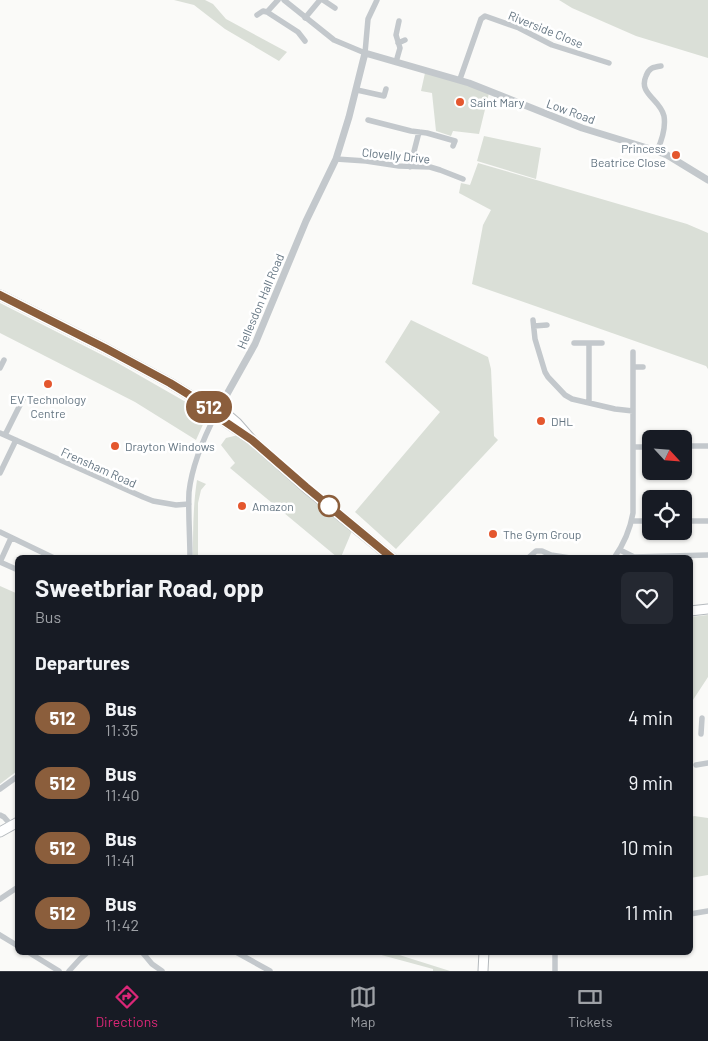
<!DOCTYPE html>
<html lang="en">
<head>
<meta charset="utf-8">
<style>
	:root { --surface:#171b24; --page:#242831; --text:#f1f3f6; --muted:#9ea1a6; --line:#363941; --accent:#db2777 }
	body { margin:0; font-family:Barlow,sans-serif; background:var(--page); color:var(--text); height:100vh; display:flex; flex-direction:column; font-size:19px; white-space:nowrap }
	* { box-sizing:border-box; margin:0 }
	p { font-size:16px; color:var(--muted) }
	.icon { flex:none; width:28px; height:28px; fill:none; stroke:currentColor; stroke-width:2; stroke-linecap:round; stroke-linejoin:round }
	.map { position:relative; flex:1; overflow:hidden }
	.sheet { position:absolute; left:15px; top:555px; width:678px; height:400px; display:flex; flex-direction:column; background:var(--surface); border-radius:8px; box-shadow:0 1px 4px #0004 }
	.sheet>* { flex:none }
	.badge { padding:0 10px; border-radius:16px; font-size:18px; line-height:32px }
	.needle { width:32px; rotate:116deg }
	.tools { position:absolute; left:642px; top:430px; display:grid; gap:10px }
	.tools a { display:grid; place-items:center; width:50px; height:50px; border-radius:8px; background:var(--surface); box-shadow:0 1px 4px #0004; font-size:25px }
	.map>.badge { position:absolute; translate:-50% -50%; box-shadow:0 0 0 2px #fff }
	h2 { padding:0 20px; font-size:19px; line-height:45px }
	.round { display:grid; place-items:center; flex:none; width:52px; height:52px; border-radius:8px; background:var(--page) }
	.summary { display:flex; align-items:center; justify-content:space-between; height:85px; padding:0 20px }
	h1 { font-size:24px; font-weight:700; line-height:38px }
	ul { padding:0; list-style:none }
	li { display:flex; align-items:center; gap:15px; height:65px; padding:0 20px }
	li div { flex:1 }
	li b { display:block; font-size:19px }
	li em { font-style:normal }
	li .badge { min-width:55px; font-weight:700; text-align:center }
	.tabs { display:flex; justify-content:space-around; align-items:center; height:70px; border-top:1px solid var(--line); background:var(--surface); font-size:14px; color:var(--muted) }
	.tabs a { display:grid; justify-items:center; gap:2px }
	.tabs .on { color:var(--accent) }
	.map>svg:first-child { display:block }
	.green { fill:#dadfd7 }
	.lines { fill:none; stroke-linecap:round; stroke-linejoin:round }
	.primary-casing { stroke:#b5babe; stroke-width:11 }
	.trunk-casing { stroke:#b4b9bd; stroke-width:11 }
	.minor { stroke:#c3c8cc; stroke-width:5.5 }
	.tertiary { stroke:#c3c8cc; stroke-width:7 }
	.primary { stroke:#fff; stroke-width:9 }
	.trunk { stroke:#fff; stroke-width:9 }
	.line-casing { stroke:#fff; stroke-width:11 }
	.line { stroke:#8b5e3c; stroke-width:8 }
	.poi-dot { fill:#e4572e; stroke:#fff; stroke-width:2 }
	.stop-dot { fill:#fff; stroke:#8b5e3c; stroke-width:2.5 }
	.labels { text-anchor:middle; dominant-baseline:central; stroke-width:5; stroke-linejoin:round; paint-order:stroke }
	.street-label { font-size:12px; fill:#657683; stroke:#fff }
	.poi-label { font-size:12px; fill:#657683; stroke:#fff; text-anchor:start }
</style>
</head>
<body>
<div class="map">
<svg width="708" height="971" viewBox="0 0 708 971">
	<rect width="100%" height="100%" fill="#fafaf8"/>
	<path class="green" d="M174,0H205L213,4L226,19L287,52L279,61L225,29L194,5Z
		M559,0H708V58L636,36L572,8Z
		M425,73L449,79L489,93L479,134L453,131L451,136L436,131L432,93L421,91Z
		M484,136L541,148L536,179L477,161Z
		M478,163L687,224L708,233V369L706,366L472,284L483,225L491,210L459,193L461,183L470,185Z
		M0,303L116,362L198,409L205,420L196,440L135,402L0,333Z
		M411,320L488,357L491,369L494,436L498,440L396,549L355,512L440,412L385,362Z
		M238,435L352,531L341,557H337L230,468L235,463L221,445L226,438Z
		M197,480L206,484L201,490L198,503V557H193C193,531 193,506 197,480Z
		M0,586L18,594L17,771L0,784Z
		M708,615V677L691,703L690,711V617Z
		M694,816L708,818V875L690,878V818Z
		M374,953H393L450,971H433V969Z"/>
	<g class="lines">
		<g class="primary-casing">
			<path id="primary" d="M690,611L708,609
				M0,832L18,822"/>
		</g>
		<g class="trunk-casing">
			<path id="trunk" d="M0,295L105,348L170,383L217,412L230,417L237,423L252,440
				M217,413L224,421L252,440L305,487L392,558
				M483,971L484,952"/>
		</g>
		<path class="minor" d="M284,0L334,40L365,53L368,19L377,0
			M323,0L335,8
			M267,12L278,0
			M257,15L263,11L267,12L298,32L305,41
			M305,18L320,0
			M398,43L405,40
			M396,62L400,48L396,35L399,21
			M460,79L481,19L485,16L519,28L552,45L609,63
			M357,90L384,96L386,89
			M368,120L411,131L427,133L455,141L453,146
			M657,151C662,140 666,128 664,116C660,99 638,94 646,76C649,68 653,67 661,66
			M336,159L366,161L399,166L430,167L440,170L463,179
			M410,167L419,132
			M533,320L535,339L545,372L548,377L565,395L572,399L615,409L633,411
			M534,326L547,325
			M574,343H589V403
			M589,343H602
			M633,367H643
			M0,368L4,360
			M0,433L143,497L153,501L176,505L189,504
			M5,435L24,397
			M684,446H708
			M634,447H651
			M0,473L16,440
			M632,521H651
			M684,521H708
			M0,532L54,558
			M620,550L634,557L708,555
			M190,558C190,536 188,514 189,492C192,464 204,437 217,412
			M528,558L536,551H542L551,555L570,558
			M614,558C624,544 630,530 633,513V352
			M0,562L11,538
			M0,562L18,570
			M701,734L702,718
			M696,765L708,763
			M0,789L18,776
			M0,815L4,817L11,825
			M0,899L18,887
			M690,914L708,911
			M0,935L18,946
			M28,952L59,971
			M142,952L152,964L162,971
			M236,952L270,971
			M555,952V971
			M69,971L80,959L88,952"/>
		<path class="tertiary" d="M217,412L255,344L306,221L336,159L349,117L365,53L469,83L582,128L657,151L667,155L708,180"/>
		<use href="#primary" class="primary"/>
		<use href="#trunk" class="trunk"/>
	</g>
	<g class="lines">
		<g class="line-casing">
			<path id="line" d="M0,295L105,348L170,383L217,412L224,421L252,440L306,487L392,558"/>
		</g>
		<use href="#line" class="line"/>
	</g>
	<g class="poi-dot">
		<circle cx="460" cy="102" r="5"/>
		<circle cx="676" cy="155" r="5"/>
		<circle cx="48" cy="384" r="5"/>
		<circle cx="541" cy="421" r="5"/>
		<circle cx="115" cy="446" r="5"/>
		<circle cx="242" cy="506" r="5"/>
		<circle cx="493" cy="534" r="5"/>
	</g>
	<circle class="stop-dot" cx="329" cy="506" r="10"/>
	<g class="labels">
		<g class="street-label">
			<text transform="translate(546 29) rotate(22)">Riverside Close</text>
			<text transform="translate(571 111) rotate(20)">Low Road</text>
			<text transform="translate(396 155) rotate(6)">Clovelly Drive</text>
			<text transform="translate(260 301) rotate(-67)">Hellesdon Hall Road</text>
			<text transform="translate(99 467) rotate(24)">Frensham Road</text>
		</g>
		<g class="poi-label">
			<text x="470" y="102">Saint Mary</text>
			<text x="666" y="148" text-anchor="end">Princess<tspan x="666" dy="14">Beatrice Close</tspan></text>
			<text x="48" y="399" text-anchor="middle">EV Technology<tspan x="48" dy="14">Centre</tspan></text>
			<text x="551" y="421">DHL</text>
			<text x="125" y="446">Drayton Windows</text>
			<text x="252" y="506">Amazon</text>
			<text x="503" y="534">The Gym Group</text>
		</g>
	</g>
</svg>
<div class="tools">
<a><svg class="needle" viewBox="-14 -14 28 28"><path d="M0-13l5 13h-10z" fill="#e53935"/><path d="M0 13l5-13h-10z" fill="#9ea1a6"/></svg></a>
<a><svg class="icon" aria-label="locate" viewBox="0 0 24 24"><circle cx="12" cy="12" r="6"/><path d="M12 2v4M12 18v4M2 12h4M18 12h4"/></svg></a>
</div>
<b class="badge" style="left:209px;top:407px;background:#8b5e3c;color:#fff">512</b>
<section class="sheet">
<div class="summary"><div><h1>Sweetbriar Road, opp</h1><p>Bus</p></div><a class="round"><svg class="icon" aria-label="heart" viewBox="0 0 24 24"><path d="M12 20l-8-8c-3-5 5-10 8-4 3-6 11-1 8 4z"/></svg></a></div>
<h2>Departures</h2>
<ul>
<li><span class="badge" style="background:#8b5e3c;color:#fff">512</span><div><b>Bus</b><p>11:35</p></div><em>4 min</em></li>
<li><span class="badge" style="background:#8b5e3c;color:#fff">512</span><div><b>Bus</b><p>11:40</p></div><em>9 min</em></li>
<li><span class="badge" style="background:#8b5e3c;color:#fff">512</span><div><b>Bus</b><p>11:41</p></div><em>10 min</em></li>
<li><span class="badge" style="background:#8b5e3c;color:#fff">512</span><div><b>Bus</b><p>11:42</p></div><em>11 min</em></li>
</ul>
</section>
</div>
<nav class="tabs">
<a class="on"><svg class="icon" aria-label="directions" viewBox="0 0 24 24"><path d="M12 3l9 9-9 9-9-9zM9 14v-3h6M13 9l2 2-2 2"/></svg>Directions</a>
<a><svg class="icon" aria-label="map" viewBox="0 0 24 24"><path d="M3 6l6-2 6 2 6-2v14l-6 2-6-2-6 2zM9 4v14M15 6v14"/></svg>Map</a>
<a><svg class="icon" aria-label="tickets" viewBox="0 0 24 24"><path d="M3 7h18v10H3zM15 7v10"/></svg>Tickets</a>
</nav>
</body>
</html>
